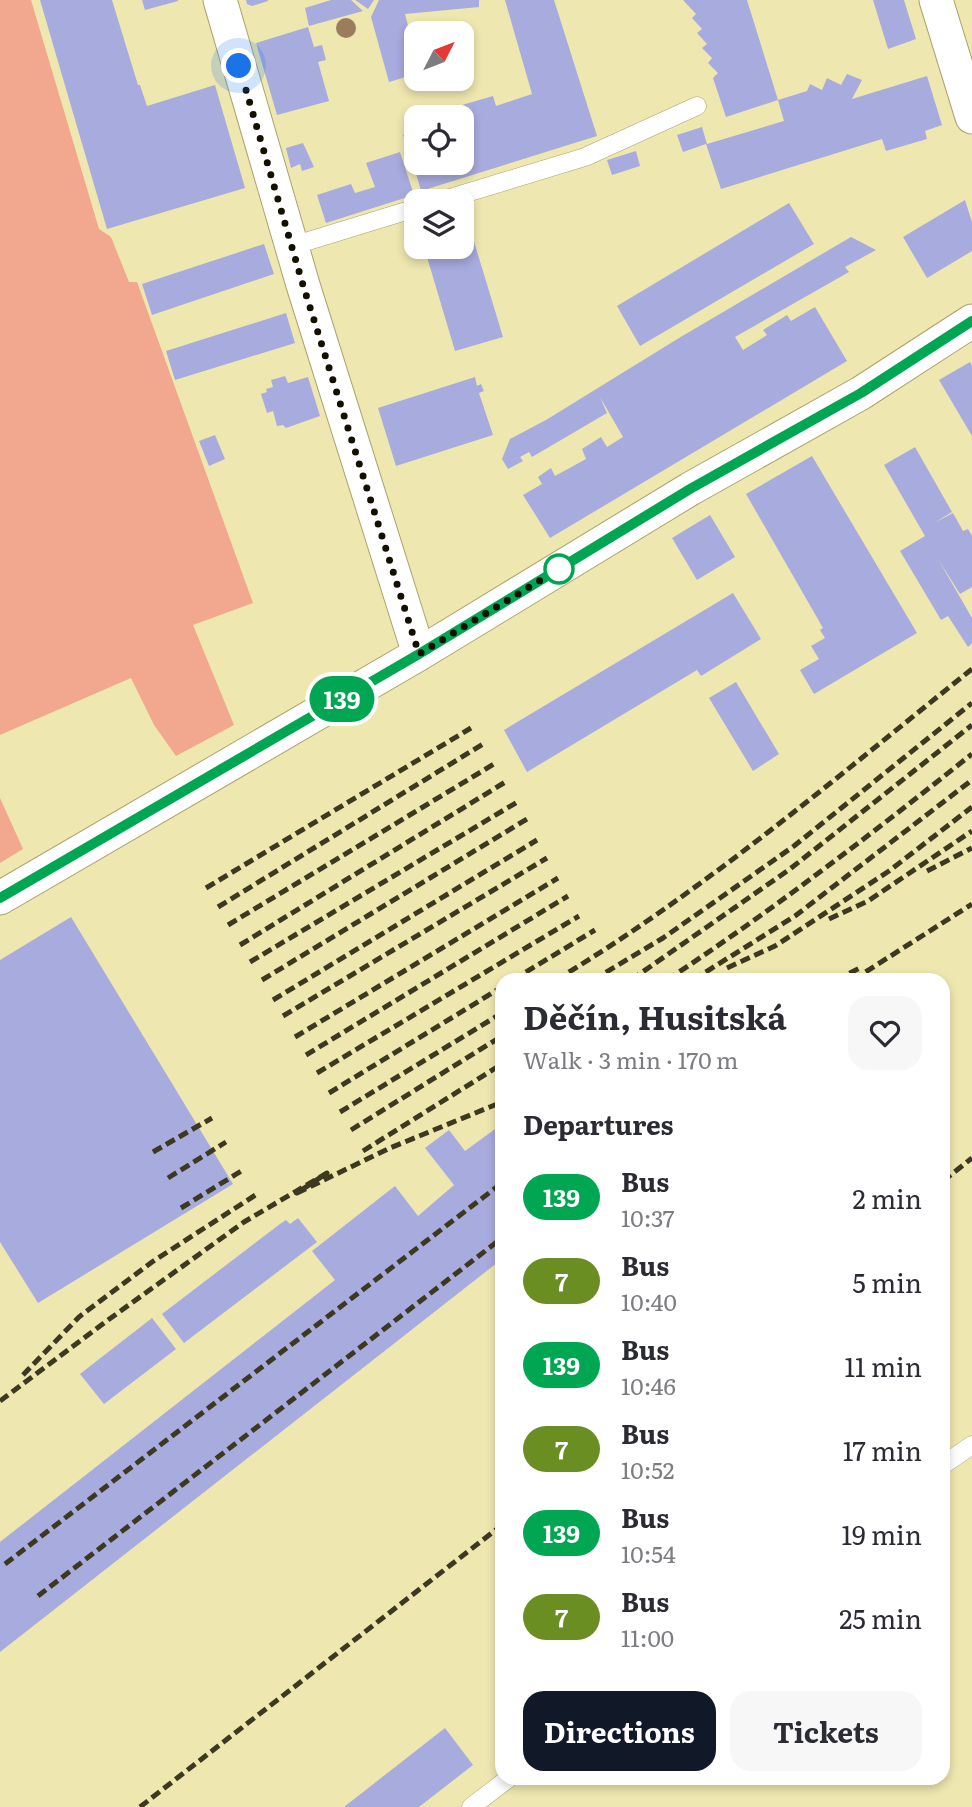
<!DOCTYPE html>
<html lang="en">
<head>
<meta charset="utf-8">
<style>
	:root { --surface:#fff; --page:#f7f7f7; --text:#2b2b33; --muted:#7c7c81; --accent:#111827 }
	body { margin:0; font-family:Literata,serif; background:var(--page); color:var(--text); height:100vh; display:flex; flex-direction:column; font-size:26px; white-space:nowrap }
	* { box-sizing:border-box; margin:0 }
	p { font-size:23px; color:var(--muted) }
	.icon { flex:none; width:38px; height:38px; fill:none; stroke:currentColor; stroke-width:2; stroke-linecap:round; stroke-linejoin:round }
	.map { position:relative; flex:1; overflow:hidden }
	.panel { position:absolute; left:495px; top:973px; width:455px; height:812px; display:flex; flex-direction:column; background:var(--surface); border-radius:21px; box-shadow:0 4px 10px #0003 }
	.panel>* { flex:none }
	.badge { padding:0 14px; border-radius:23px; font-size:24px; line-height:46px }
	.needle { width:46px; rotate:48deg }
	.fabs { position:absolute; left:404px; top:21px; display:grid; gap:14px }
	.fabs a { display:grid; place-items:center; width:70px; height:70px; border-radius:14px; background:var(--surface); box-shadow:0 4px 10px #0003; font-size:35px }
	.you { position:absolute; width:35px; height:35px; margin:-18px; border:5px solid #fff; border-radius:50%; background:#1a73e8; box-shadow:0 0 0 10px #1a73e833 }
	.map>.badge { position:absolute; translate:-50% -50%; box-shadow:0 0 0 4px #fff }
	h2 { padding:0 28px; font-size:26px; line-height:63px }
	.round { display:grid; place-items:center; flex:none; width:74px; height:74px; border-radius:21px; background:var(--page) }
	.summary { display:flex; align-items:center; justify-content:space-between; height:119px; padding:0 28px }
	h1 { font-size:33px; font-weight:700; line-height:52px }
	.cta { display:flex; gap:14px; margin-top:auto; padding:14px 28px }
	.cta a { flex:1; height:80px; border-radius:21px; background:var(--accent); color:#fff; font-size:28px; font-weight:700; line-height:80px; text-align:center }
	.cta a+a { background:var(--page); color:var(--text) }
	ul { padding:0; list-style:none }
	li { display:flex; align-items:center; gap:21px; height:84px; padding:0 28px }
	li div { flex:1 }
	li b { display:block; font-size:26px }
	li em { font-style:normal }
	li .badge { min-width:77px; font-weight:700; text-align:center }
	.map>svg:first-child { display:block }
	.green { fill:#f1a88e }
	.building { fill:#a8abdd }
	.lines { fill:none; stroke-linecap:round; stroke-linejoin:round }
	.lane-casing { stroke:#aaa36e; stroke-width:19 }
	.street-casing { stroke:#aaa36e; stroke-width:35 }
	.lane { stroke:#fff; stroke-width:18 }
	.street { stroke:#fff; stroke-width:33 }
	.rail { stroke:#3d3921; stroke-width:5; stroke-dasharray:10 5; stroke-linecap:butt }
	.tree { fill:#997d5c }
	.line-casing { stroke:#fff; stroke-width:16 }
	.line { stroke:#00a651; stroke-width:10 }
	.walk { stroke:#131000; stroke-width:7; stroke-dasharray:0 12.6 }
	.stop-dot { fill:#fff; stroke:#00a651; stroke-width:3.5 }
</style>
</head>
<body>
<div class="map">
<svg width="972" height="1807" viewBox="0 0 972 1807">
	<rect width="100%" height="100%" fill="#efe7b0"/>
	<path class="green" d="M0,0H31L99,229L111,237L129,282H137L253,603L193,625L234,725L176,756L154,725L131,678L0,735Z
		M0,798L23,849L0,863Z"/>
	<path class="building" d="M40,0H112L138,85H140L147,106L215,85L245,188L107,229Z
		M142,0H178V1L145,10Z
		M246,0H268V1L252,6L247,4Z
		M331,0H351L363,11L309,26L305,8Z
		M355,0H374L368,9Z
		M379,0H479V7L405,14L409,30L422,27L423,33H416V74L389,82L371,17Z
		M505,0H554L597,136L421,191L409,149L403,135L416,130V163H462V116L465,114L462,105L493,96L496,106L532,94Z
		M683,0H747L778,100L726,117L713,78L718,73L708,63L712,58L702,48L707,44L697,33L702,29L692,18L696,14Z
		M873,0H904L916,39L888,49Z
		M308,27L314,47L322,45L326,60L318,62L329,101L277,115L256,43Z
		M847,74L862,80L852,99L927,76L942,125L925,131L927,139L886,151L882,139L721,189L706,144L683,152L677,135L702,127L707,144L784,121L778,100L807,91L810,84L822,90L827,78L841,85Z
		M303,143L314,167L302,171L300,164L291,168L286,148Z
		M636,151L640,166L612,175L607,160Z
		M400,152L414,195L326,223L317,195L351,184L355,193L375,187L366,163Z
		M965,200L972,222V251L927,278L903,237Z
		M462,202L503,337L455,351L424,247H462Z
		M789,203L814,244L640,346L617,306Z
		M851,237L876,250L845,267L849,272L735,337L743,350L767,335L763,330L787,315L791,321L815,307L847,361L550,538L523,495L542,484L538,477L551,468L555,476L586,459L582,449L601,437L607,447L623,437L600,397L607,413L532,457L529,452L520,457L523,461L508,469L502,459L510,439L546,420L679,338Z
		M264,244L274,274L152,315L142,284Z
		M286,313L295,343L175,380L166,351Z
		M970,362L972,366V436L939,380Z
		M285,376L288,383L308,377L320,416L286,428L283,425L277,426L273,411L267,413L261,394L267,392L266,389L273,387L271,380Z
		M475,377L477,386L481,384L484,391L479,393L493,435L396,466L378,408Z
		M215,435L225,459L209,466L199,441Z
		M915,447L952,512L934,523L953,513L963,531L968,529L972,536V587L960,594L938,559L972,618V643L968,647L948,616L941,620L900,551L925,536L884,465Z
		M812,456L917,633L814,694L800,670L819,659L811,646L825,638L820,630L823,628L746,494Z
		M710,515L735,557L697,580L672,538Z
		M733,593L761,639L701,676L697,670L527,772L504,730Z
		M736,682L779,754L753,771L709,698Z
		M71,917L233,1184L38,1303L0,1242V960Z
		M502,1124V1259L0,1652V1542L335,1280L312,1251L395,1186L418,1216L454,1185L425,1148L449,1130L465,1151Z
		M298,1218L317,1242L184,1343L162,1314L280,1224L286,1220L290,1224Z
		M152,1318L176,1349L104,1404L80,1374Z
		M445,1728L473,1765L419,1807H344Z"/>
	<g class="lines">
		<g class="lane-casing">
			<path id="lane" d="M440,201L585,157L697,106
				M292,246L416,208
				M943,1465L972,1445
				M471,1807L509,1778"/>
		</g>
		<g class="street-casing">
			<path id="street" d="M220,0L303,285L419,654
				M936,0L972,117
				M0,898L419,654L690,489L861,393L972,321"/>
		</g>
		<use href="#lane" class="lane"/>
		<use href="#street" class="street"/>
		<path class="rail" d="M927,871L972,848
			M206,888L471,728
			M218,907L483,744
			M829,919L868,901L972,831
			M228,925L494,764
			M240,945L507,781
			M250,962L519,801
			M727,968L775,946L889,871L972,807
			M262,980L527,819
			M513,980L595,930
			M556,980C705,890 837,777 972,669
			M593,980L663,938L794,846L972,703
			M631,980L790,869L972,725
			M667,980C773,910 873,833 972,754
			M693,980L795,916L972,780
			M836,980L860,968
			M853,980L972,904
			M273,1000L537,840
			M283,1016L547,858
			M295,1037L558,878
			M306,1055L568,896
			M317,1073L579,916
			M329,1093L502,987
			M340,1112L502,1013
			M351,1130L502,1036
			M363,1151L502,1064
			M153,1152L212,1118
			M168,1178L226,1142
			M943,1181L972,1158
			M181,1208L243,1170
			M23,1375L79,1317L152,1262L257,1194
			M0,1401L108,1320L244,1222L327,1173L297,1193L390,1148L502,1102
			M5,1564L502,1183
			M38,1596L502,1238
			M140,1807L502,1525"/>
	</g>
	<circle class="tree" cx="346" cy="28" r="10"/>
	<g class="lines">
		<g class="line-casing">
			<path id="line" d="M0,898L419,654L690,489L861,393L972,321"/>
		</g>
		<use href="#line" class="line"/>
		<path class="walk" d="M239,66L303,285L419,654L559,569"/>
	</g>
	<circle class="stop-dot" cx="559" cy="569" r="14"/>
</svg>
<div class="fabs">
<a><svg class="needle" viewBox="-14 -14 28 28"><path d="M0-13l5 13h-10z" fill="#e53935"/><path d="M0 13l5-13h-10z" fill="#7c7c81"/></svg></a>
<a><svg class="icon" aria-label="locate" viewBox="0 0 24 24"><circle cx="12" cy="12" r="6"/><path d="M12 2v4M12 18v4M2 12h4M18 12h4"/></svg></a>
<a><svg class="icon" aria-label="layers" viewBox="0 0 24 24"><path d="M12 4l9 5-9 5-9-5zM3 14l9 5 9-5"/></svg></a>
</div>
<div class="you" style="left:239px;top:66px"></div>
<b class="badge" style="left:342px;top:699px;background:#00a651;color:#fff">139</b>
<section class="panel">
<div class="summary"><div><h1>Děčín, Husitská</h1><p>Walk · 3 min · 170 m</p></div><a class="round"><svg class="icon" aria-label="heart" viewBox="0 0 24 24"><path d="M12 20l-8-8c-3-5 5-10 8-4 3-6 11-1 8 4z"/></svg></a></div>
<h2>Departures</h2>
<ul>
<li><span class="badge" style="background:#00a651;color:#fff">139</span><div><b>Bus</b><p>10:37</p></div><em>2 min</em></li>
<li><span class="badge" style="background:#6b8e23;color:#fff">7</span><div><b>Bus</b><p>10:40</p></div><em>5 min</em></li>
<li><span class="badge" style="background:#00a651;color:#fff">139</span><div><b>Bus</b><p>10:46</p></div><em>11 min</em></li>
<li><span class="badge" style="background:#6b8e23;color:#fff">7</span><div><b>Bus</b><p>10:52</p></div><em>17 min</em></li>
<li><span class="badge" style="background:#00a651;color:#fff">139</span><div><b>Bus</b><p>10:54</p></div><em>19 min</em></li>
<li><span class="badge" style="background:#6b8e23;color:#fff">7</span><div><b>Bus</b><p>11:00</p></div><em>25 min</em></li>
</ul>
<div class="cta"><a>Directions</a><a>Tickets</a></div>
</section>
</div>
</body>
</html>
